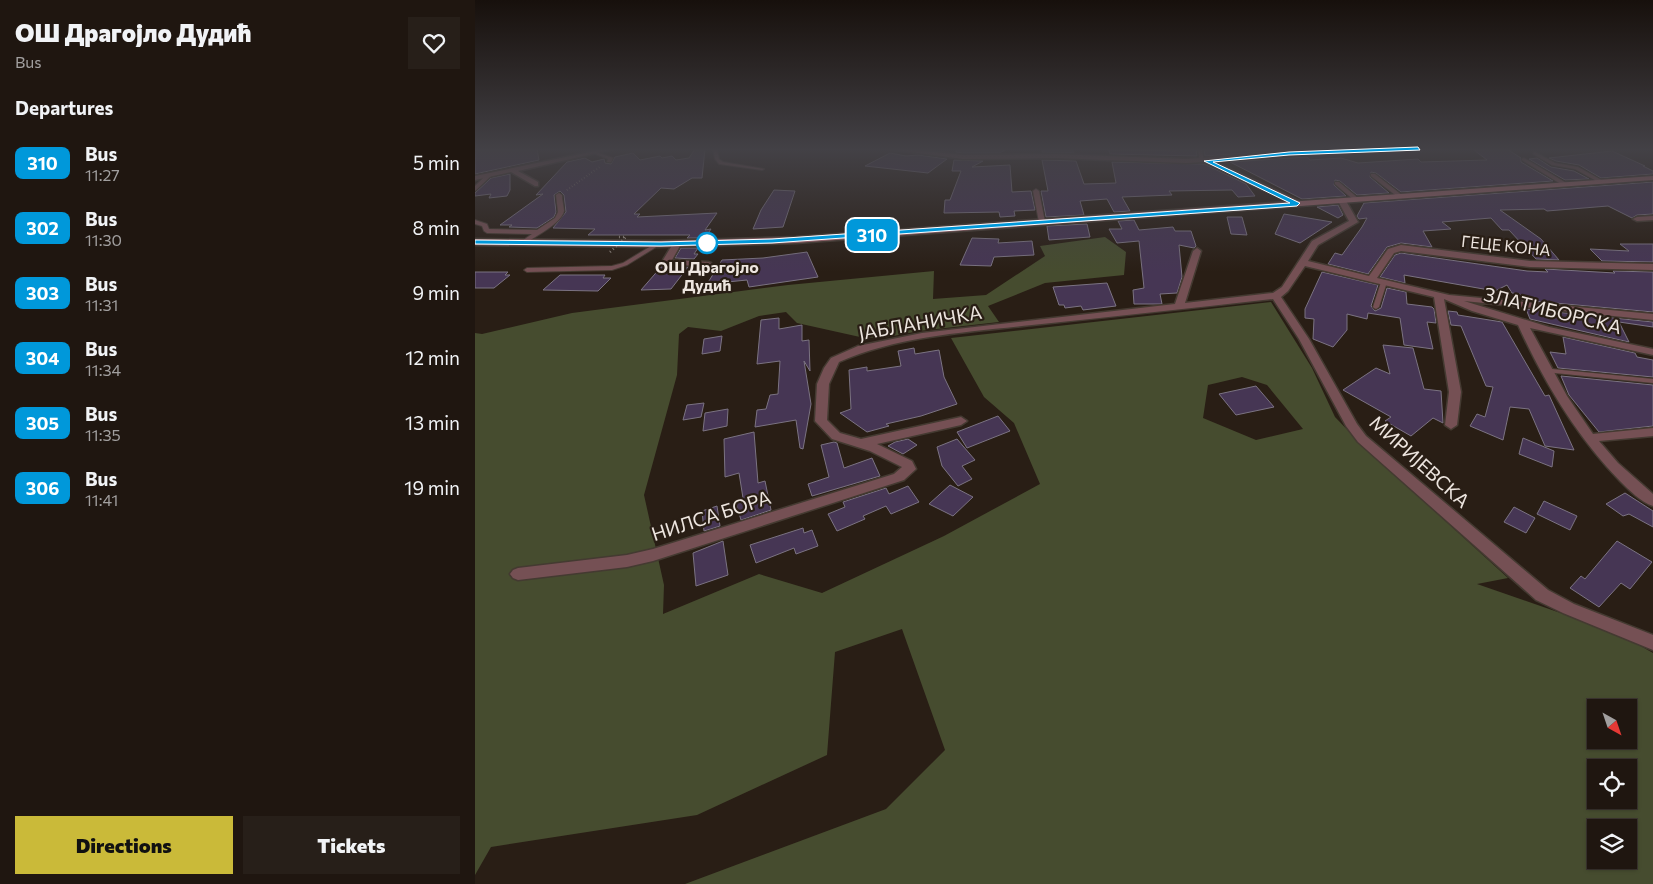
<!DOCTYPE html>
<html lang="en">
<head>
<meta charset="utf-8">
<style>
	:root { --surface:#1f1610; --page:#271f19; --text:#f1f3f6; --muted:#a19f9f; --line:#3c3530; --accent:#caba39 }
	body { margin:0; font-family:Commissioner,sans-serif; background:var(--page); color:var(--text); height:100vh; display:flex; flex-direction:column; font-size:19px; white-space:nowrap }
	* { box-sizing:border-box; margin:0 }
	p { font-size:16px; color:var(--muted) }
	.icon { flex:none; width:28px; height:28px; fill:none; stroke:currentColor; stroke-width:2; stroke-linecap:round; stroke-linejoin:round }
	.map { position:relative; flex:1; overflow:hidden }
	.side { display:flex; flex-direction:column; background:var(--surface); width:475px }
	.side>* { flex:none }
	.badge { padding:0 10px; border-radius:8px; font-size:18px; line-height:32px }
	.needle { width:32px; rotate:140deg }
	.buttons { position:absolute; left:1112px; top:699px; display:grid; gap:10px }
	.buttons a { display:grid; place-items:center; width:50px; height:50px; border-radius:0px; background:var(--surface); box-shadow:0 1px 4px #0004,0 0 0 1px var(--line); font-size:25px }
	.map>.badge { position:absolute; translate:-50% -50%; box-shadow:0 0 0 2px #fff }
	h2 { padding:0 15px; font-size:19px; line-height:45px }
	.round { display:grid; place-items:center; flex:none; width:52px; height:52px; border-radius:0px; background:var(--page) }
	.summary { display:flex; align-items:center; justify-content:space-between; height:85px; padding:0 15px }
	h1 { font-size:24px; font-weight:800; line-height:38px }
	.primary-button { display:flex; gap:10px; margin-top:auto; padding:10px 15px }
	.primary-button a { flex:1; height:58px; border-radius:0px; background:var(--accent); color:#111; font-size:20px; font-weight:800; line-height:58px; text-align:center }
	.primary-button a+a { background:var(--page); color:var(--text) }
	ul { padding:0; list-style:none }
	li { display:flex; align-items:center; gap:15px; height:65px; padding:0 15px }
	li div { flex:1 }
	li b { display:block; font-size:19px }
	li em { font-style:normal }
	li .badge { min-width:55px; font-weight:700; text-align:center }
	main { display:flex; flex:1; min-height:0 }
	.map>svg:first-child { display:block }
	.green { fill:#464c2f; fill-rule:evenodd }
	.building { fill:#463654; stroke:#7b7382 }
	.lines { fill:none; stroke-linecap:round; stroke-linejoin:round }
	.service-casing { stroke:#443a31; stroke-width:2 }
	.minor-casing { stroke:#443a31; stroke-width:3 }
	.secondary-casing { stroke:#443a31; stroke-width:3 }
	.path { stroke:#90877f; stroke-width:2; stroke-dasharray:0.5 2.5; stroke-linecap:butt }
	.service { fill:#755054; fill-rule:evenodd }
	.minor { fill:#755054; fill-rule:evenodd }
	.secondary { fill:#a56a72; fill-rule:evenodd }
	.path-bridge { stroke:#90877f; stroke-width:2.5; stroke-dasharray:1 3; stroke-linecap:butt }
	.line { fill:#0098da; stroke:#fff }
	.stop-dot { fill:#fff; stroke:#0098da; stroke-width:2.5 }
	.labels { text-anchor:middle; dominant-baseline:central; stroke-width:4.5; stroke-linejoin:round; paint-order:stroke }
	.far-street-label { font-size:16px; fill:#ede5df; stroke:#291e15 }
	.far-stop-label { font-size:16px; font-weight:bold; fill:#ede5df; stroke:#291e15 }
	.street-label { font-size:19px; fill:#ede5df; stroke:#291e15 }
</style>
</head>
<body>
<main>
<section class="side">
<div class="summary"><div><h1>ОШ Драгојло Дудић</h1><p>Bus</p></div><a class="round"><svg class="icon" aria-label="heart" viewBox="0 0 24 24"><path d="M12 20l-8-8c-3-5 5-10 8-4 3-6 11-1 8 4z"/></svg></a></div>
<h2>Departures</h2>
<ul>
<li><span class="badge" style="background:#0098da;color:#fff">310</span><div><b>Bus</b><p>11:27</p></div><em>5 min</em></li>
<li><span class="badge" style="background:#0098da;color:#fff">302</span><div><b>Bus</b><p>11:30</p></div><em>8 min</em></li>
<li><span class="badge" style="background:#0098da;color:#fff">303</span><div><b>Bus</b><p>11:31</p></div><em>9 min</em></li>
<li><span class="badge" style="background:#0098da;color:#fff">304</span><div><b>Bus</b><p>11:34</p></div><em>12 min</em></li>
<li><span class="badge" style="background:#0098da;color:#fff">305</span><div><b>Bus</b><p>11:35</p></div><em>13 min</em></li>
<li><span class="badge" style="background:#0098da;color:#fff">306</span><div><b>Bus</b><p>11:41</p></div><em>19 min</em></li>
</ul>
<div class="primary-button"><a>Directions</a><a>Tickets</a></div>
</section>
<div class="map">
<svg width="1178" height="884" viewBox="0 0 1178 884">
	<rect width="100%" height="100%" fill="#291e15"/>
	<path class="green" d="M630,237L651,252L649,275L570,283L513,306L524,322L444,331L408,338L385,337L322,323L311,312L284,316L246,331L213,327L204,334L202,375L169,495L189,585L188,614L284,574L347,593L469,536L565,484L539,423L509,397L476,338L796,302L837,368L860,417L887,445L1033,578L1002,584L1143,633L1178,653V884H210L411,809L470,750L427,629L360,652L352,755L222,815L16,847L0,875V333L7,334L97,313L313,285L459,271L458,299L511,295L570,256L565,246ZM767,377L792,385L828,429L781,440L728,418L733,385ZM1121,708H1154V740H1121ZM1121,768H1154V800H1121ZM1121,828H1154V860H1121Z"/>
	<path class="building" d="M0,149H62L64,160L0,174Z
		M220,149H230L227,178H217L199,189L186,188L159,214H165L162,217L242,213L230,230L236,229L230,238H212L215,235H113L120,229L78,228L91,212L89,195L85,191L79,195L81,212L79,217L62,228L34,227L37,225H25L68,194L61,195L92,162L110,158L117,162L129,159L130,163L136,164L140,157L158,153L165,160L185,156L187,158L197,156L201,160L214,158Z
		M482,149H532L524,153H488L481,152Z
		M569,149H597L599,153L567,152Z
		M700,149H721L722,156L635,154L634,150L700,151Z
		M729,149H739V150H823L730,156Z
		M1032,149L1046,158V162L1078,181L926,192L901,173L896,172L895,177L914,193L882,195L865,181L860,180L859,185L871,196L827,199L755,162L832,157L835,160L866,158L883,163L943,159L946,162L1012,160L999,150Z
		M1137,151L1170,166H1168L1178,171V174L1126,178L1104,165L1081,161L1074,158Z
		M415,153L431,156L443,155L472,159L453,173L390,166Z
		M1062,158L1076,167L1099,171L1114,179L1090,180L1054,159Z
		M479,160L508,161L497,167L535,165L537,192L556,191L560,210L539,211L540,216L525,217L524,212L469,213L470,200H475L486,171H477Z
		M567,160L601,161L609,184L641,183L637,162L729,164L771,184L780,196L763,197L757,190L694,191L697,195L647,197L655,211L639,212L632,199L605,201L609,215L571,217L566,191H573Z
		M35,174V190L32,196L14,198L16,194L0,196V193L16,178Z
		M1178,182V214L1162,215L1157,218L1133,206L1072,211L1069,209L1025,210L1066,239L1084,260L1061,259L1034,230H1027L1016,218L967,222L976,229L948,231L957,247L926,243L912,247L893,274L853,264L860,253L867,255L887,227L892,218L884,219L882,216L889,203Z
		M299,190L320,191L308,227L278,229L286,210Z
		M863,205L868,215L863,218L842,207Z
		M809,214L857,222L825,243L800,234Z
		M752,217H767L772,235L756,234Z
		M659,220L664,230L698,227L700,231H716L721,246L719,248L704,245L707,277L702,293L685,294L687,304H659L658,290L669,288L664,241L642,243L634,229H647L643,221Z
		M612,224L615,237L574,240L572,226Z
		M497,238L524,239L523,243L557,241L559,255L519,257L516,266L485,265Z
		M1145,244H1178V262L1127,261L1115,249L1154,251Z
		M206,248H223L219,254H223L219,259L200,258Z
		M332,252L343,277L274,287L272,280L232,284L247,260L288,258Z
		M926,253L1052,271L1073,272L1070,269L1140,273L1138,271L1178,272V312L1047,300L1045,294L1037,293L1032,285L1020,291L929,275L930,283L905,277L920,255Z
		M191,266L213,267L196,289L166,290L186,267Z
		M0,272H33L30,275H35L19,288H0Z
		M847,272L903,285L896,306L900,311L906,308L912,288L931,292L932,304L957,307L959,309L961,323L952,322L958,349L929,345L925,318L893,313L892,319L872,314V330L858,347L838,339L839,319L830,318V309Z
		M85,275H130L128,278H136L123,291L68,290Z
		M632,283L641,306L608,310L606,306L590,308L589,305H584L578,287Z
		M1051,309L1178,322V327L1144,322L1154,342L1055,319Z
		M973,311L982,312L983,315L1027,322L1070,396L1074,395L1099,450L1070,446L1054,409L1035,407L1028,440L995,426L1002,414L1010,417L1018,387L1011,386L986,326L976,325Z
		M304,318V329L327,325V341L334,340L335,371L329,361L336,404L328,449L325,448L321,420L280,427L282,410L291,409L295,395L303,394L305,361L282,364L286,320Z
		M247,336L245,351L227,354L229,339Z
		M1088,337L1160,353L1162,357L1178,360V377L1083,368L1075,352L1091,354Z
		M908,345L938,348L949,389L966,391L968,423L958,418L936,436L910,421L916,417L868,390L901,368L915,374Z
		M439,348L440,354L464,350L469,377L482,404L446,416L411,424L414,426L392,432L365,413L376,409L374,370L392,367V371L426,366L423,351Z
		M1086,376L1178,385V426L1124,432L1094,395Z
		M781,386L799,407L761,415L744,394Z
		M229,403L226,417L208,420L212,405Z
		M253,409L252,426L228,431L230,413Z
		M523,416L535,431L492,448L482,432Z
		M279,432L283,483L290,481L296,510L266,520L260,500L268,498L264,473L250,477L249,439Z
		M1048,438L1079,451L1077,467L1044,454Z
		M433,439L442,445L428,454L413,446L420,442Z
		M482,439L500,460L487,466L497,479L483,486L467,466L462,447Z
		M359,442L362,443L369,468L397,458L405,476L337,496L333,484L354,477L346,445Z
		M475,485L498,497L478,516L454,504Z
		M433,486L444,502L416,514L411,506L388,516L390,519L362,531L353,514L370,507L368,502L411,488L414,494Z
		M1150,493L1178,511V527L1154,514L1148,516L1131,504Z
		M1069,501L1102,516L1095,530L1062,514Z
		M242,506L245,526L229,531L227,511Z
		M1039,507L1060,518L1051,533L1029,522Z
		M328,528L329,533L337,530L343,546L321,554L319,548L281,563L275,545Z
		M248,541L253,575L221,586L218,553Z
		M1142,541L1177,562L1155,589L1146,583L1124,607L1095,588L1106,576L1110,579Z"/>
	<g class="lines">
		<g class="service-casing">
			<path id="service" d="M238,149H242L244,159L248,162L289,169L287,170L244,164L240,159Z
				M723,149H727L729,162L725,161Z
				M118,151L138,158L136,162H132L133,159L118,153Z
				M1060,152L1080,163L1103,167L1130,182L1125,183L1100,169L1077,165L1058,154V153Z
				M1049,158L1093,184L1094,185L1089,186L1047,160V159Z
				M12,174L17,175L0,191V186Z
				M896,174H900L928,196V198H924L896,176Z
				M860,182H864L884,199V201H880L860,184Z
				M561,189L564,191L570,222L567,224L564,222L558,191Z
				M84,193L87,195C87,200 89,207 89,211C87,223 58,238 49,244L44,243L57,234L12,233L9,231L7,226L0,224V220L12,224L14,229L62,230L80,218L83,212L81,195Z
				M181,243L186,244L152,265L137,270L52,272L49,270L52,268L137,266L148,263Z
				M909,280L912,282L904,307L901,309L899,308L898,307L906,282Z
				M1067,368L1178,379V383L1070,372H1067L1066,370Z"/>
		</g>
		<g class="minor-casing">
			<path id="minor" d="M129,149H139L43,171L63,182V186H60L36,172L0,180V176Z
				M413,149H430L488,155L581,154L711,159L829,151L949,149L946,151L829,155L738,161L826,202L827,204L823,206L729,162L711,163L581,158L488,159Z
				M864,199H870L883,222L843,245L833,261L894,276L913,249L926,245L1055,261L1178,264V270L1055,267L926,251L919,253L902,278L974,295L1178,314V320L989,301L1074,327L1178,349V355L1055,328L1092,396L1118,434L1178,428V436L1124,441L1143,463L1178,494V506C1166,502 1154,490 1145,481C1101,436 1069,382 1043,325L997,311L969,299L986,392L982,425L976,429L970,425L974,392L959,297L830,266L813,291L806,297L834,339L882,424L891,436L1073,590L1099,604L1178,635V650L1088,613L1061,600L883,442L871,426L824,339L798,299C718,308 638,317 557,325C493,332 423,336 364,362L354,384L352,420L365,433L386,439L486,417L492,421L486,425L402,444L437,461L441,469L429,480L178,561L152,567L43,580L38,578L35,574L38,570L43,568L152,555L178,549L419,474L427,467L395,451L357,439L340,421L342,384L349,368L356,358L383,346L447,333L700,304L718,251L722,248L726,251L710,303L798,293L807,287L837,241L874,221L863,201Z
				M1178,216V220L1162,221L1158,219L1162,217Z
				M202,241L206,244L197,260L233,262L236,263V267L190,264L188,260L199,242Z"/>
		</g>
		<g class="secondary-casing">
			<path id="secondary" d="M1178,176V180L321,243L183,247L0,245V239L183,241L321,237Z"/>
		</g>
		<path class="path" d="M92,190L126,166"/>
		<use href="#service" class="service"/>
		<use href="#minor" class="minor"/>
		<use href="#secondary" class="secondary"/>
		<path class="path-bridge" d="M135,252L151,237H142"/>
	</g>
	<linearGradient id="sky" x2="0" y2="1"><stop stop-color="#17100c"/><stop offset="0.55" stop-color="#434146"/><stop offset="1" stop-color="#434146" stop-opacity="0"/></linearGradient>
	<rect width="1178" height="272" fill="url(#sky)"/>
	<path class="line" d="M943,147L945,150L814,155L738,162L825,203L822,206L297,243L186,246L0,244V240L186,242L297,239L815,203L729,161L814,152Z"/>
	<circle class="stop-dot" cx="232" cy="243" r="10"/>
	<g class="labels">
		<g class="far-street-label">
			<text transform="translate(1031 245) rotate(6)">ГЕЦЕ КОНА</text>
		</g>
		<g class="far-stop-label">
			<text x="232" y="266">ОШ Драгојло<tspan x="232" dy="18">Дудић</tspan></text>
		</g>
		<g class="street-label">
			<text transform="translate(1078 310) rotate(14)">ЗЛАТИБОРСКА</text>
			<text transform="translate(445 322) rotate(-10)">ЈАБЛАНИЧКА</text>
			<text transform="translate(945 461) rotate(42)">МИРИЈЕВСКА</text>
			<text transform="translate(236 515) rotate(-18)">НИЛСА БОРА</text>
		</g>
	</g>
</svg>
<div class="buttons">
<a><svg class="needle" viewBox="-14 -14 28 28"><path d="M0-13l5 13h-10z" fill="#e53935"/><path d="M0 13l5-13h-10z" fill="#a19f9f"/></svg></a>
<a><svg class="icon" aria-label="locate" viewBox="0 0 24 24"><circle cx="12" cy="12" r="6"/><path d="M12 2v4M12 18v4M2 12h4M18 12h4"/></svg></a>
<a><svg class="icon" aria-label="layers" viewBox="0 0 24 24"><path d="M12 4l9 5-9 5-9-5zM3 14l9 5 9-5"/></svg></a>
</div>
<b class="badge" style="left:397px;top:235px;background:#0098da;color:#fff">310</b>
</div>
</main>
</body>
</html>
